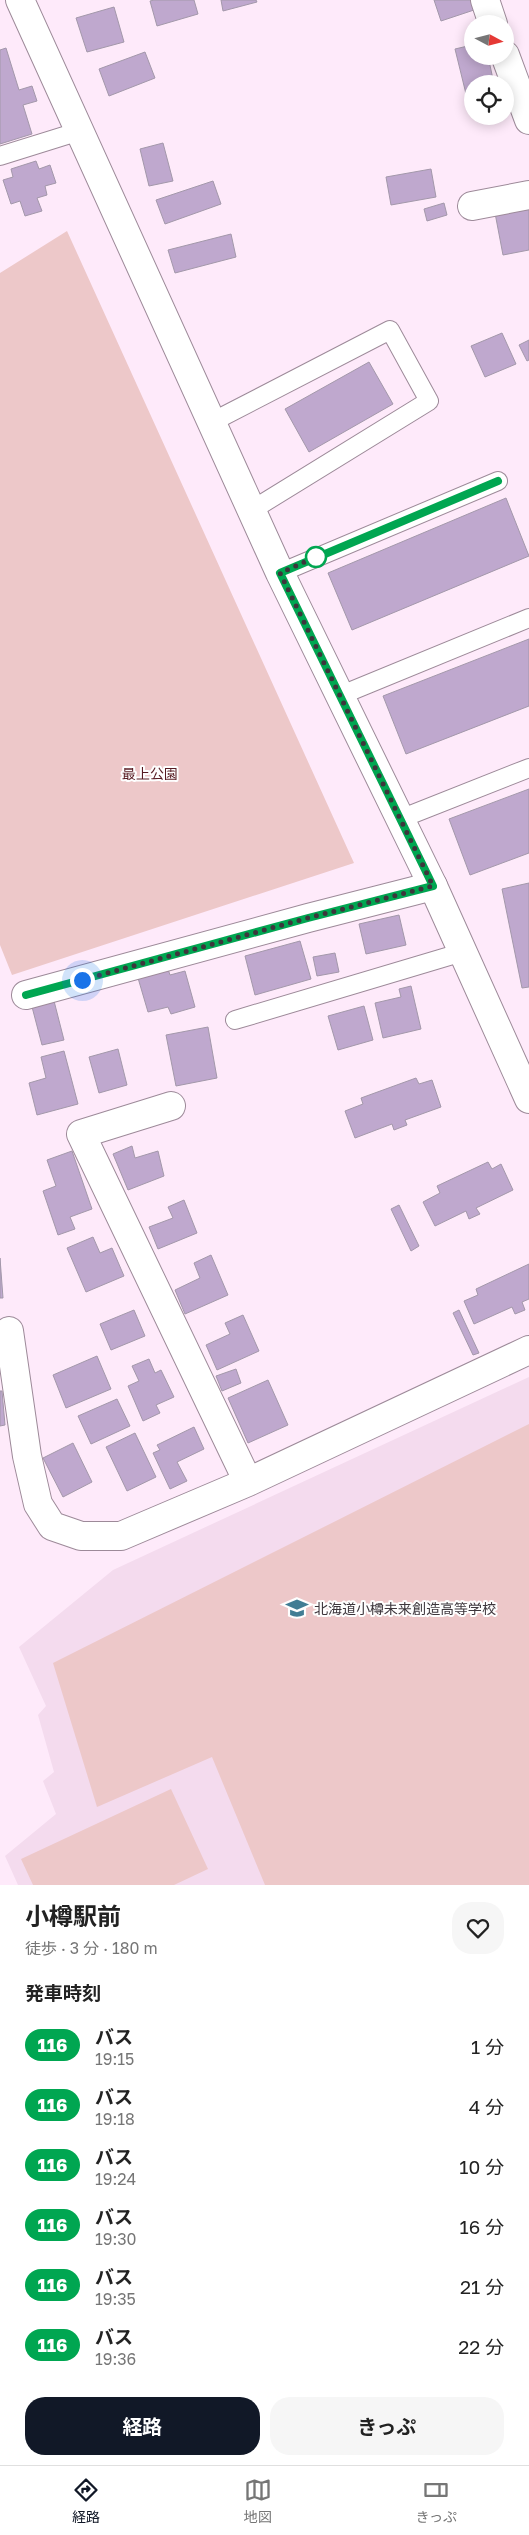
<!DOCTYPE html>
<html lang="ja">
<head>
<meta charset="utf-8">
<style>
	:root { --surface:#fff; --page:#f6f6f6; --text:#222; --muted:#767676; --line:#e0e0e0; --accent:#111827 }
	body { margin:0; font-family:"Golos Text","Noto Sans JP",sans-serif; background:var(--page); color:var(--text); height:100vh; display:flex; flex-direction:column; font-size:19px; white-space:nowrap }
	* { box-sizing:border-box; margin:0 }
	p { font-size:16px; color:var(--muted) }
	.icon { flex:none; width:28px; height:28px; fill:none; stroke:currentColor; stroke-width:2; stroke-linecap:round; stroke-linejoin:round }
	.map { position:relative; height:1885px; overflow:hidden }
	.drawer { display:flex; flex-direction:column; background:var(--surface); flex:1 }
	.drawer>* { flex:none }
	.badge { padding:0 10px; border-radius:16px; font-size:18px; line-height:32px }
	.needle { width:32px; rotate:97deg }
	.buttons { position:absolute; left:464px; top:15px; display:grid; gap:10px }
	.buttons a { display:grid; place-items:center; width:50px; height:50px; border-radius:50%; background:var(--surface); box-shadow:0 2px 12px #0003; font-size:25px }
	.you { position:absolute; width:25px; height:25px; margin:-12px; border:4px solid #fff; border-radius:50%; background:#1a73e8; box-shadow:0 0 0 8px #1a73e833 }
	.map>.badge { position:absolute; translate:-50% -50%; box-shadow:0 0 0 2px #fff }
	h2 { padding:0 25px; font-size:19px; line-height:45px }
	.round { display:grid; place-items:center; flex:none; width:52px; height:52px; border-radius:20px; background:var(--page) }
	.summary { display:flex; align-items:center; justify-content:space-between; height:85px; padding:0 25px }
	h1 { font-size:24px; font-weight:700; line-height:38px }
	.primary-button { display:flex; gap:10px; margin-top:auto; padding:10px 25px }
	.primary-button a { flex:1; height:58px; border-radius:20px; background:var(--accent); color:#fff; font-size:20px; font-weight:700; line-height:58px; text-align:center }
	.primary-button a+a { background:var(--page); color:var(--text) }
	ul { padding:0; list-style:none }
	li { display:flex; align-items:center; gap:15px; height:60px; padding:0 25px }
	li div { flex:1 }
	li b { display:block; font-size:19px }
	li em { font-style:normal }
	li .badge { min-width:55px; font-weight:700; text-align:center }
	.dock { display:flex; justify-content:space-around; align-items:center; height:70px; border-top:1px solid var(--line); background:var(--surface); font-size:14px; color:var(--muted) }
	.dock a { display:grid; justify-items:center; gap:2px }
	.dock .current { color:var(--accent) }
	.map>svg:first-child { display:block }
	.built { fill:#f4dbee }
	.green { fill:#edc8c9 }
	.building { fill:#bfa8ce; stroke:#a398aa }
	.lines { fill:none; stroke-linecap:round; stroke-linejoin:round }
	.lane-casing { stroke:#9d8a99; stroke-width:20 }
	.street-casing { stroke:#9d8a99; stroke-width:30 }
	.secondary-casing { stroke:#9d8a99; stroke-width:30 }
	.lane { stroke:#fff; stroke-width:18 }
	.street { stroke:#fff; stroke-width:28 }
	.secondary { stroke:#fff; stroke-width:28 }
	.line-casing { stroke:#fff; stroke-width:11 }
	.line { stroke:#00a651; stroke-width:8 }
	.walk { stroke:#3d363c; stroke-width:5; stroke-dasharray:0 9 }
	.stop-dot { fill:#fff; stroke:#00a651; stroke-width:2.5 }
	.labels { text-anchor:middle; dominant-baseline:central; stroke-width:4; stroke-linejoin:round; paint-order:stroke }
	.park-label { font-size:14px; fill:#571b22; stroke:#fefefe }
	.poi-label { font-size:14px; fill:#3d363c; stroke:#fefefe; text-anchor:start }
</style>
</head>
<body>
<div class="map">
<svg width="529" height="1885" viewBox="0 0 529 1885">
	<rect width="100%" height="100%" fill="#feeafa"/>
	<path class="built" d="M529,1377V1885H18L5,1856L56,1814L43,1781L54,1772L38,1715L46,1706L19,1647L113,1570Z"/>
	<path class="green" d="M67,231L354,863L12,975L0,945V273Z
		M529,1424V1885H265L212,1757L97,1807L53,1663Z
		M171,1789L208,1869L174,1885H33L21,1859Z"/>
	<path class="building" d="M154,0H194L198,14L157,26L150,1Z
		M221,0H256L257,2L223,11Z
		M434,0H471L474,10L441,21Z
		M114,7L124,42L87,52L76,18Z
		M472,45V56H488L494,84H472V97L467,98L455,49Z
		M6,48L19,90L32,86L37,101L23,105L32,134L0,144V50Z
		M145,52L155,78L109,96L99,69Z
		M163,143L173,181L149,186L140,149Z
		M36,161L39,169L50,165L56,183L45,186L47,195L37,198L42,211L25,216L20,201L11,204L3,180L13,177L11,169Z
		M431,169L436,197L391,205L386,177Z
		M213,181L221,204L165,224L156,200Z
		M444,203L447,215L427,221L424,209Z
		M529,208V250L503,255L495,213Z
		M231,234L236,257L175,273L168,250Z
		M502,333L516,364L485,377L471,346Z
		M529,340V360L527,361L519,345Z
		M369,362L393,404L309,452L285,409Z
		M506,498L529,556L352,630L328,573Z
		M529,639V706L406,754L383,696Z
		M529,789V853L470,875L449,819Z
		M529,883V987L522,988L502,889Z
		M399,915L406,945L366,954L359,924Z
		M300,941L311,979L255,995L245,956Z
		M335,953L339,972L317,976L313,957Z
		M166,963L170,975L185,971L195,1007L171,1014L168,1007L148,1012L138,978Z
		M411,986L421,1029L383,1038L375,1003L401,997L399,989Z
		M53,997L64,1040L42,1045L31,1003Z
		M364,1006L373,1040L338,1050L328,1016Z
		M208,1027L217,1078L176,1086L166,1035Z
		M118,1049L127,1085L99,1093L89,1057Z
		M64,1051L78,1104L37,1115L29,1083L46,1078L41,1057Z
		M416,1078L419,1084L432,1080L441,1107L405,1120L407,1125L394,1130L392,1124L355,1138L345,1111L363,1104L361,1098Z
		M132,1146L135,1158L158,1151L164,1176L128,1190L113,1154Z
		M72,1151L92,1209L70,1217L75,1229L58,1235L43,1191L56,1186L47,1160Z
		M488,1162L492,1169L501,1164L513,1190L476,1208L480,1214L469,1219L466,1211L435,1226L423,1202L440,1193L437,1186Z
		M184,1200L197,1233L158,1249L149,1227L173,1218L168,1207Z
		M399,1205L419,1246L411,1251L391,1209Z
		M93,1237L100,1253L112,1248L124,1276L86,1292L67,1248Z
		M211,1255L228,1295L185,1314L175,1290L200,1278L194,1263Z
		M0,1258L3,1298H0Z
		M529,1264V1299L522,1302L525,1310L515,1314L512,1307L474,1324L464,1301L478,1295L476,1289Z
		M134,1310L145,1336L111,1350L100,1324Z
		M459,1310L479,1353L473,1355L453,1313Z
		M243,1315L259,1351L217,1370L206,1345L230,1334L225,1323Z
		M97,1356L111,1389L66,1408L53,1375Z
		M149,1359L155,1373L161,1370L174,1397L156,1405L160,1413L143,1421L128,1386L139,1381L132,1366Z
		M236,1369L241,1383L222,1391L216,1376Z
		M268,1380L288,1425L248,1443L228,1398Z
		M0,1391H2L5,1425L0,1426Z
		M117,1399L130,1426L91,1444L78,1416Z
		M194,1427L204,1449L177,1462L187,1481L170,1489L153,1453L160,1450L157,1445Z
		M135,1433L156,1477L127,1491L106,1447Z
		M73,1443L92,1482L63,1497L43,1458Z"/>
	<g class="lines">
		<g class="lane-casing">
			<path id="lane" d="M0,156L80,131
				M212,422L390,330L429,401L252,510
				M280,573L498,481
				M339,696L529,618
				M400,819L529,768
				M235,1020L463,952"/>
		</g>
		<g class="street-casing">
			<path id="street" d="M485,0L493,24
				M505,55L529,120
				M472,206L529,195
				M26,995L308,918L433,886
				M171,1106L81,1134L248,1482
				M9,1331L27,1456L38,1504L52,1526L81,1536H121L248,1482L529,1350"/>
		</g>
		<g class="secondary-casing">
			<path id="secondary" d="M20,0L280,573L433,886L529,1099"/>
		</g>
		<use href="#lane" class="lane"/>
		<use href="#street" class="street"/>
		<use href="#secondary" class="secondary"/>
	</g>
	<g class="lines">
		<g class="line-casing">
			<path id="line" d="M26,995L308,918L433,886L280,573L498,481"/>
		</g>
		<use href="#line" class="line"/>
		<path class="walk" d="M82,980L308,918L433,886L280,573L316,557"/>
	</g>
	<defs>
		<g id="school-bare" transform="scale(1.725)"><path d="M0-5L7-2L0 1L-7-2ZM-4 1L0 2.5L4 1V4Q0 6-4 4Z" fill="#417d94" stroke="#fefefe" stroke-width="2.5" paint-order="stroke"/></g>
	</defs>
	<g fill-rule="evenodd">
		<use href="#school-bare" x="297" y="1608"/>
	</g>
	<circle class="stop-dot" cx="316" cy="557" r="10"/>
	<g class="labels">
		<g class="park-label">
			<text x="150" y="773">最上公園</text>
		</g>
		<g class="poi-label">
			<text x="314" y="1608">北海道小樽未来創造高等学校</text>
		</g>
	</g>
</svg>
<div class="buttons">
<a><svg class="needle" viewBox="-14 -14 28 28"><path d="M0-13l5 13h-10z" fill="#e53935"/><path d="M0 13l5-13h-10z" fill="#767676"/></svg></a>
<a><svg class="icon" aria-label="locate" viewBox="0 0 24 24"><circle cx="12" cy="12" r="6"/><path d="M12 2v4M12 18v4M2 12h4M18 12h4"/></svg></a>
</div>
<div class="you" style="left:82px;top:980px"></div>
</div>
<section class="drawer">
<div class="summary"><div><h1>小樽駅前</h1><p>徒歩 · 3 分 · 180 m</p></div><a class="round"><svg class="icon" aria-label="heart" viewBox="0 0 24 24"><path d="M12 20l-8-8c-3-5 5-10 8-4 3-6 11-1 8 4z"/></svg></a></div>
<h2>発車時刻</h2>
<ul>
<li><span class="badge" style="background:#00a651;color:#fff">116</span><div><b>バス</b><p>19:15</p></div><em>1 分</em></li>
<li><span class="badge" style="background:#00a651;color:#fff">116</span><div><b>バス</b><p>19:18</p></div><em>4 分</em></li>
<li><span class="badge" style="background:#00a651;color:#fff">116</span><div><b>バス</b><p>19:24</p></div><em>10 分</em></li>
<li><span class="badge" style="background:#00a651;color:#fff">116</span><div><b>バス</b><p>19:30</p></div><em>16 分</em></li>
<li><span class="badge" style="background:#00a651;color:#fff">116</span><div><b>バス</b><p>19:35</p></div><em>21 分</em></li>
<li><span class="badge" style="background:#00a651;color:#fff">116</span><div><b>バス</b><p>19:36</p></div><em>22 分</em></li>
</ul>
<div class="primary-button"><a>経路</a><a>きっぷ</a></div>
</section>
<nav class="dock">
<a class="current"><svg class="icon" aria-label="directions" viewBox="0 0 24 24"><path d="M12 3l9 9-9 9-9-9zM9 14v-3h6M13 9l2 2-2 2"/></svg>経路</a>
<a><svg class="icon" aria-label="map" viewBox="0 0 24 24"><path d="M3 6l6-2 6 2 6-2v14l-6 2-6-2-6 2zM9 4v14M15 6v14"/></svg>地図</a>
<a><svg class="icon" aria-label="tickets" viewBox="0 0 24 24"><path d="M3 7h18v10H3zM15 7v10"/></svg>きっぷ</a>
</nav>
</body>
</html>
